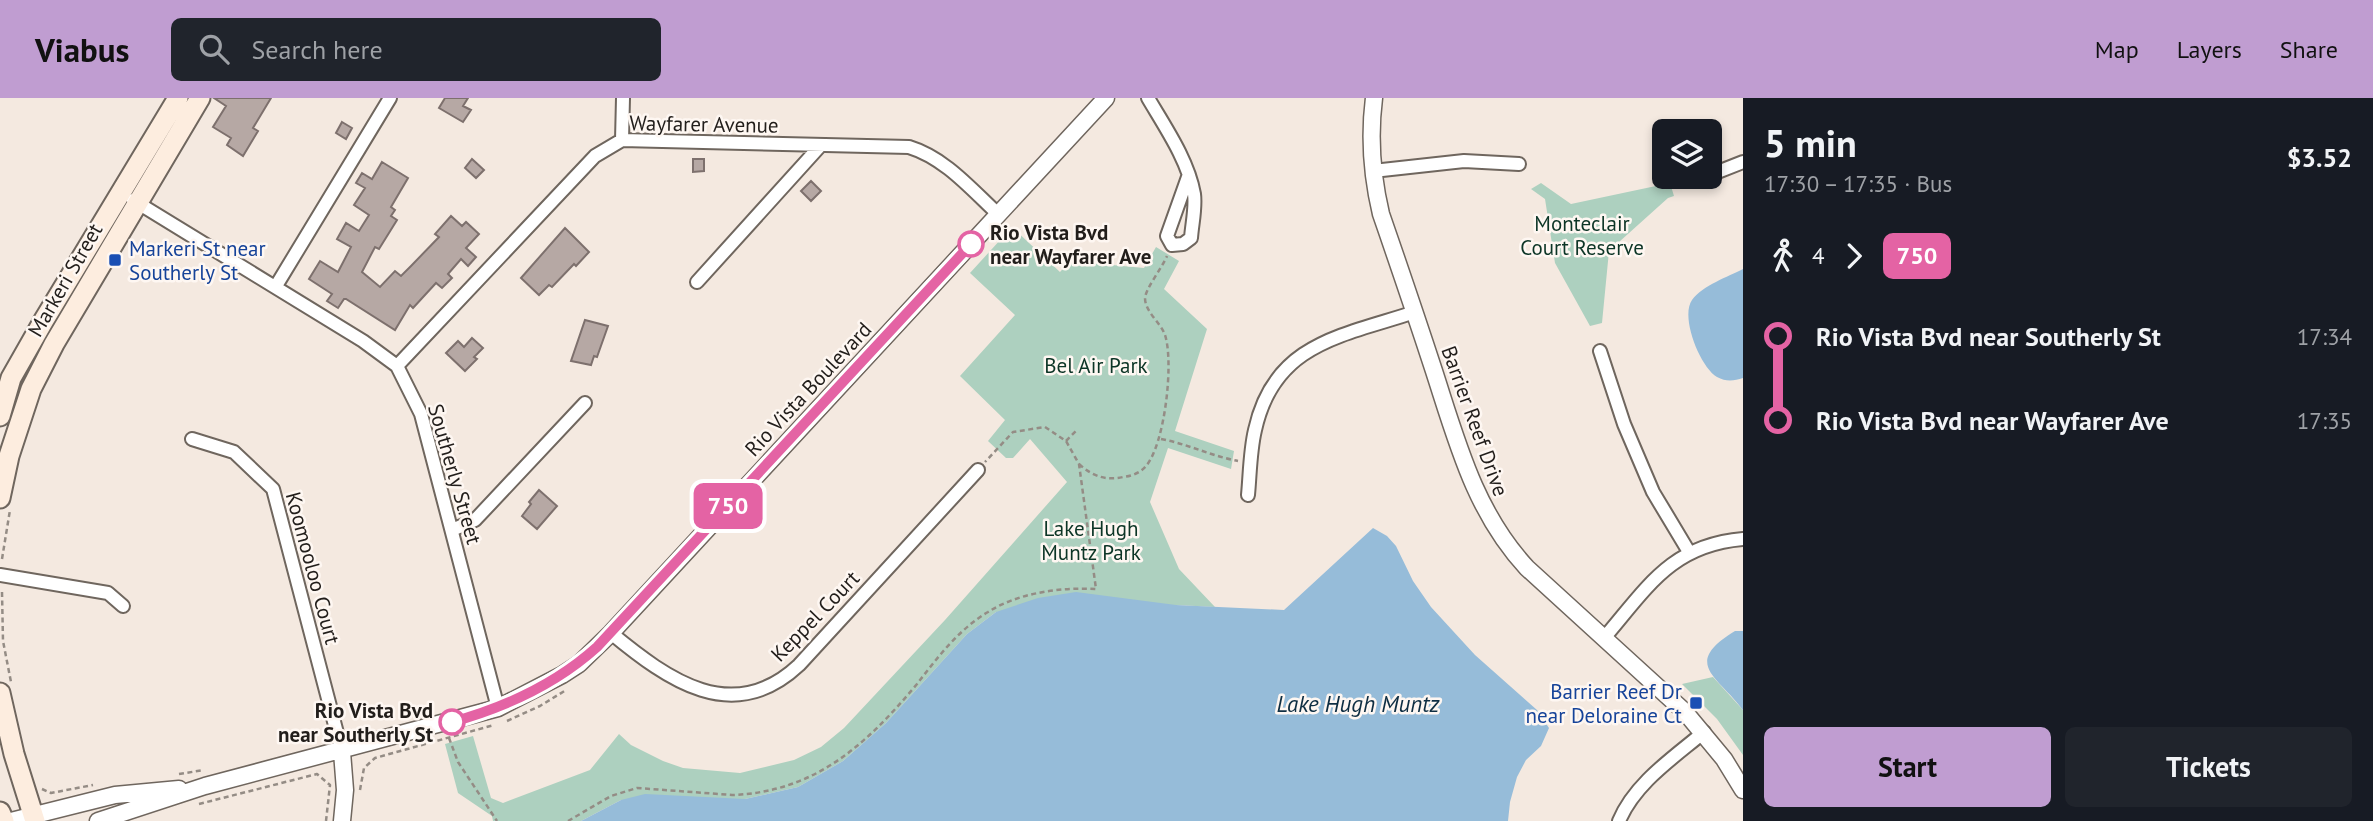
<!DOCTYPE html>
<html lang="en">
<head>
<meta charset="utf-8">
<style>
	:root { --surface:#171b24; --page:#20242c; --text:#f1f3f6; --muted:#9ea1a6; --accent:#c09dd1 }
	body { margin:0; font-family:"PT Sans",sans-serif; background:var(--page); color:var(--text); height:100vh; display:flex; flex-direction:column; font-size:26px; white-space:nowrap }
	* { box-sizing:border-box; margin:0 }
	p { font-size:23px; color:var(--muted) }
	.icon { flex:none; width:38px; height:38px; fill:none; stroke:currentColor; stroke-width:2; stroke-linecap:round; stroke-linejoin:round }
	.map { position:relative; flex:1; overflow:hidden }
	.panel { display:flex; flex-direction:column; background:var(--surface); width:630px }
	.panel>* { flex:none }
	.badge { padding:0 14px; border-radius:10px; font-size:24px; line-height:46px }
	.fabs { position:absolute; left:1652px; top:21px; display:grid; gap:14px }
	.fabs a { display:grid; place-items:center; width:70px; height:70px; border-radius:10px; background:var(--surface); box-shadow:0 4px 10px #0003; font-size:35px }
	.map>.badge { position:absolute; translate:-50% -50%; box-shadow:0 0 0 4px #fff }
	.legs { display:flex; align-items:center; gap:10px; height:77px; padding:0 21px; font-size:23px }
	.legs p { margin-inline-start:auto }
	.head { display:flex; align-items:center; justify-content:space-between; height:119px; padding:0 21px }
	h1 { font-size:38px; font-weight:700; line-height:52px }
	.action { display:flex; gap:14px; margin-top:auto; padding:14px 21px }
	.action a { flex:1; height:80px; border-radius:10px; background:var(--accent); color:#111; font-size:28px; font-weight:700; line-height:80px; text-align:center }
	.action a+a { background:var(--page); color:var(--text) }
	ul { padding:0 21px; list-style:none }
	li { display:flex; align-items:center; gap:24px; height:84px; font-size:26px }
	li i { display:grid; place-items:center; width:10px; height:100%; margin:0 9px; background:currentColor }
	li i::after { content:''; width:18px; height:18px; margin:-9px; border:5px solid; border-radius:50%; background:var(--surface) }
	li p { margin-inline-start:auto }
	li:first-child i { background:linear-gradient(#0000 50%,currentColor 0) }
	li:last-child i { background:linear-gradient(currentColor 50%,#0000 0) }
	header { display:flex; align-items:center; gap:42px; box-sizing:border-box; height:98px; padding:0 35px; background:var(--accent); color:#111 }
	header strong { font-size:33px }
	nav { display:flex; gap:38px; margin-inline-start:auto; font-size:24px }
	.search { width:490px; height:63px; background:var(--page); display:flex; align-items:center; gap:18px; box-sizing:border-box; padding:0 24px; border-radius:10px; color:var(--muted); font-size:26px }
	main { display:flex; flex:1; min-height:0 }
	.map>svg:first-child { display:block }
	.green { fill:#add0bf }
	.water { fill:#96bcd9 }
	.building { fill:#b6a8a4; stroke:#7d706d; stroke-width:2 }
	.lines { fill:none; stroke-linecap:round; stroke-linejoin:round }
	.minor-casing { stroke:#6f665e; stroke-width:16 }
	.tertiary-casing { stroke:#6f665e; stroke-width:19 }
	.secondary-casing { stroke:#6f665e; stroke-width:23 }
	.path { stroke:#948c85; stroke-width:2.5; stroke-dasharray:5 3.5; stroke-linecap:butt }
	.minor { stroke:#fff; stroke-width:12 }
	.tertiary { stroke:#fff; stroke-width:16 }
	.secondary { stroke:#fdeddf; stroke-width:19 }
	.line-1-casing { stroke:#fff; stroke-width:16 }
	.line-1 { stroke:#e463a4; stroke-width:10 }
	.stop-1-dot { fill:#fff; stroke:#e463a4; stroke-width:3.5 }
	.transit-dot { fill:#1a4fb4; stroke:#fef7f2; stroke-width:2.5 }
	.labels { text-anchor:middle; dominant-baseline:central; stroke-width:5; stroke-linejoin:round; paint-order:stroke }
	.street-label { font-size:21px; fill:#221e1b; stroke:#fef7f2 }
	.park-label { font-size:21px; fill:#0c3526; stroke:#fef7f2 }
	.stop-label { font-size:21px; font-weight:bold; fill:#221e1b; stroke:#fef7f2; text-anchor:start }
	.transit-label { font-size:21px; fill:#164399; stroke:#fef7f2; text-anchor:start }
	.water-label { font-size:23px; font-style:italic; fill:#0e2e43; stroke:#fef7f2 }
</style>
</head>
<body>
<header>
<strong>Viabus</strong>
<div class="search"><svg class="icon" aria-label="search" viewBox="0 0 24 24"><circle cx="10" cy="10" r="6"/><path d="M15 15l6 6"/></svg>Search here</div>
<nav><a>Map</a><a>Layers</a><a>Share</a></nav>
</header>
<main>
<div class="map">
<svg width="1743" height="723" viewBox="0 0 1743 723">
	<rect width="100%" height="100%" fill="#f4e9e0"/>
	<path class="green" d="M1541,85L1571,106L1670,85L1674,98L1668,100L1609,153L1602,225L1590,228L1555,165L1545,101L1531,91Z
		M1012,129L1060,174L1070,163L1144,170L1156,149L1179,163L1164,191L1207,231L1175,333L1234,353L1231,371L1168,350L1150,404L1179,471L1215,509L1176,507L996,514L967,536L886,625L843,663L798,689L745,701L621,702L581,723H493L492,718L458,695L445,646L473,638L491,700L503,705L590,672L619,636L631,647L663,663L683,670L740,675L794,662L821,649L844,630L945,522L1067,384L1030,341L1013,360H1006L988,343L1005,322L960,278L1015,217L970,175Z
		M1713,579L1743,612V657L1717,621L1682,586Z"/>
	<path class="water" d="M1743,171V280C1734,283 1726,284 1717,279C1700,269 1680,219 1692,202C1703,187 1728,179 1743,171Z
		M1373,430L1387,438L1396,448L1413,483L1431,509L1475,557L1537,612L1549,630L1541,648L1526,662L1517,679L1510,704L1508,723H581L621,702L645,696L745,701L798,689L843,663L886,625L967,536L996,514L1038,500L1076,494L1176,507L1284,512Z
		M1735,533H1743V612C1718,578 1681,566 1735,533Z"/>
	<path class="building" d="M214,0H271L253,30L258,33L243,58L227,47L231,40L213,29L226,8Z
		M445,0H468L463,8L471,12L463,24L439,10Z
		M342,24L352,30L346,41L336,35Z
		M472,61L484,72L476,80L465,70Z
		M693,61H704V73L693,74Z
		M382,64L408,80L391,109L395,112L391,118L397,122L379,151L375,149L362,174L380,189L395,173L401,178L411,168L439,139L435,136L451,118L462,128L466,124L479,136L466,150L476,159L468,168L461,161L448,176L452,180L442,190L436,185L413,210L410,207L395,232L346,201H344L338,210L327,203L332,196L309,181L320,163L338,174L351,149L337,141L346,125L359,133L369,117L354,107L365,90L356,85L362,75L372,81Z
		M811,83L821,93L811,103L801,93Z
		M565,130L589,154L576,168L574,166L552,189L549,187L539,197L521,180Z
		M585,222L608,228L597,259L594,258L591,267L571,263Z
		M472,240L483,250L474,259L477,261L465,273L446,255L458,243L464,249Z
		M539,392L557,408L537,431L522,418L531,406L529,404Z"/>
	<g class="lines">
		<g class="minor-casing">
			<path id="minor" d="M1148,0C1165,29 1188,62 1194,96C1196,109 1192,126 1191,140L1183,146L1172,147L1167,138L1188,79
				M622,42L623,0
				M1373,73L1464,63L1519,66
				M1710,77L1743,64
				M133,102L363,243L397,268L421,316L498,610
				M697,184L821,47
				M276,188L390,0
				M1600,253L1624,326L1653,394L1689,454
				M397,268L595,58L622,42L909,49C945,60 971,91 998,116
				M192,341L234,354L273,391L342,654
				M1248,397C1250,376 1250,353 1255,332C1274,245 1342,238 1415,214
				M452,432L475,422L585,305
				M0,477L108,495L123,508
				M611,535C668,582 733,629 799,567L978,372
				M1604,540C1647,490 1671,447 1743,441
				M1619,723C1635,685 1673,660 1704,634"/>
		</g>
		<g class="tertiary-casing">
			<path id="tertiary" d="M1374,0C1369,39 1372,78 1381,116C1399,168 1417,221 1434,273C1457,344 1475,414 1527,470L1685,614L1724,661L1743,692
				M11,723L115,697L179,691
				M98,723L205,688L498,610L562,577L579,566L611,535L1106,0
				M342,723L345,692L342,654"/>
		</g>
		<g class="secondary-casing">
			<path id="secondary" d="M0,318L11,280L44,222L178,0
				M0,400L9,358L31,291L54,246L200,0
				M0,595L14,656L35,723
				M0,714L4,723"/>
		</g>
		<path class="path" d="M1161,341C1188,346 1211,358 1238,363
			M1066,343L1077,332
			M1079,366C1092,378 1106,383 1123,379C1132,378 1140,375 1146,368C1165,346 1174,264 1165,237C1161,225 1145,214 1145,200C1146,190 1162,170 1167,158
			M2,461L10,412
			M2,494L3,543L11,584
			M507,623L540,608L566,592
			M449,640L458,664L497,723
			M179,676L204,672
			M42,691L51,695L93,687
			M360,692L364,670L375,660L494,627
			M199,706L317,676L330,687L326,723
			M568,723L611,698L637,690L732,697C815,694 866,647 917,586C937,560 959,531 988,514C1018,495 1060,489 1096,491L1079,366L1066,343L1045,329L1013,334L985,364"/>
		<use href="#minor" class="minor"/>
		<use href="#tertiary" class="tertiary"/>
		<use href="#secondary" class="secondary"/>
	</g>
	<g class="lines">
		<g class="line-1-casing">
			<path id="line-1" d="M452,624C506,609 555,587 597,549L971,146"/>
		</g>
		<use href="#line-1" class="line-1"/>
	</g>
	<g class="stop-1-dot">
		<circle cx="971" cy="146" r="12"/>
		<circle cx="452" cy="624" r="12"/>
	</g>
	<g class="transit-dot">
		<rect x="108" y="155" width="14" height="14" rx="3.5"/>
		<rect x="1689" y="598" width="14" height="14" rx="3.5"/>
	</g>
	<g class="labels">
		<g class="street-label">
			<text transform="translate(704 26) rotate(1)">Wayfarer Avenue</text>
			<text transform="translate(65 182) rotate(-60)">Markeri Street</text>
			<text transform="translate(808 291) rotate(-47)">Rio Vista Boulevard</text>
			<text transform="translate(1475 323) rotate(70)">Barrier Reef Drive</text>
			<text transform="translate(455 376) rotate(74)">Southerly Street</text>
			<text transform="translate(313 470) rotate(75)">Koomooloo Court</text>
			<text transform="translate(815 518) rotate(-46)">Keppel Court</text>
		</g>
		<g class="park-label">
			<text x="1582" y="125">Monteclair<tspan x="1582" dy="24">Court Reserve</tspan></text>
			<text x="1096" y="267">Bel Air Park</text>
			<text x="1091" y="430">Lake Hugh<tspan x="1091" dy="24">Muntz Park</tspan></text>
		</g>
		<g class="stop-label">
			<text x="990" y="134">Rio Vista Bvd<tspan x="990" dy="24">near Wayfarer Ave</tspan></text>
			<text x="433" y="612" text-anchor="end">Rio Vista Bvd<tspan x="433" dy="24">near Southerly St</tspan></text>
		</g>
		<g class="transit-label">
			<text x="129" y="150">Markeri St near<tspan x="129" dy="24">Southerly St</tspan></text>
			<text x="1682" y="593" text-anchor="end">Barrier Reef Dr<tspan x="1682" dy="24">near Deloraine Ct</tspan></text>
		</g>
		<g class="water-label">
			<text x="1358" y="605">Lake Hugh Muntz</text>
		</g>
	</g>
</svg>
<div class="fabs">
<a><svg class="icon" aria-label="layers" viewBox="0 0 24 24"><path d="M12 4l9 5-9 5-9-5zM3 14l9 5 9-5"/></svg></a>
</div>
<b class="badge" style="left:728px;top:408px;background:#e463a4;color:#fff">750</b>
</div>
<section class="panel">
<div class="head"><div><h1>5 min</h1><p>17:30 – 17:35 · Bus</p></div><b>$3.52</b></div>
<div class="legs"><svg class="icon" aria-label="walk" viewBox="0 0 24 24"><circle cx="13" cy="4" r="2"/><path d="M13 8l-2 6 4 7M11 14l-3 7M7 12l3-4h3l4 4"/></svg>4<svg class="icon" aria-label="forward" viewBox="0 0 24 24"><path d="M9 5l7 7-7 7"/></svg><b class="badge" style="background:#e463a4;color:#fff">750</b></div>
<ul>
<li><i style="color:#e463a4"></i><b>Rio Vista Bvd near Southerly St</b><p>17:34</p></li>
<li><i style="color:#e463a4"></i><b>Rio Vista Bvd near Wayfarer Ave</b><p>17:35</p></li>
</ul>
<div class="action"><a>Start</a><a>Tickets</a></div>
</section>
</main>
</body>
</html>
